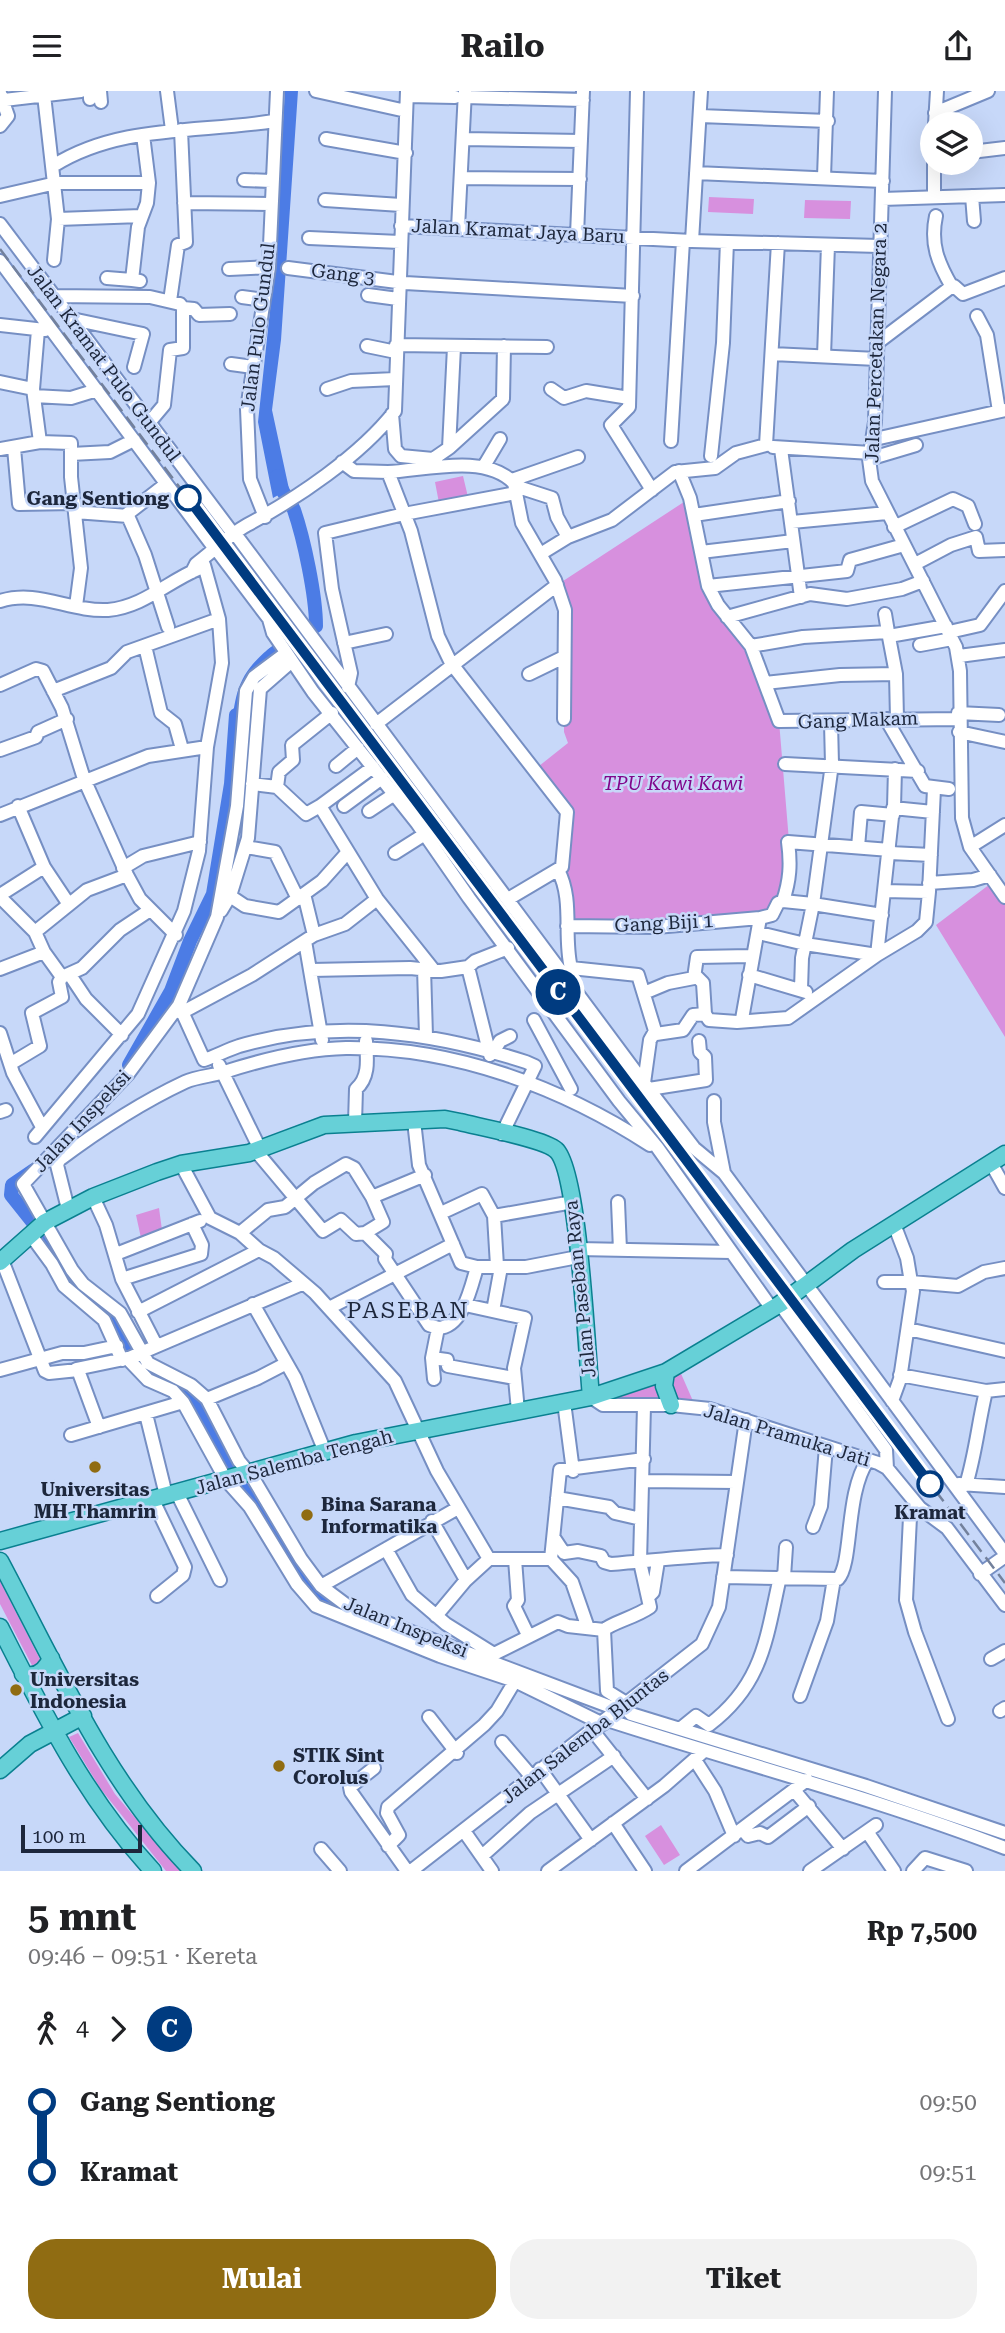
<!DOCTYPE html>
<html lang="id">
<head>
<meta charset="utf-8">
<style>
	:root { --surface:#fff; --page:#f2f2f2; --text:#202124; --muted:#757577; --accent:#906c12 }
	body { margin:0; font-family:"Roboto Serif",serif; background:var(--page); color:var(--text); height:100vh; display:flex; flex-direction:column; font-size:26px; white-space:nowrap }
	* { box-sizing:border-box; margin:0 }
	p { font-size:23px; color:var(--muted) }
	.icon { flex:none; width:38px; height:38px; fill:none; stroke:currentColor; stroke-width:2; stroke-linecap:round; stroke-linejoin:round }
	.map { position:relative; height:1780px; overflow:hidden }
	.side { display:flex; flex-direction:column; background:var(--surface); flex:1 }
	.side>* { flex:none }
	.badge { padding:0 14px; border-radius:23px; font-size:24px; line-height:46px }
	.tools { position:absolute; left:920px; top:21px; display:grid; gap:14px }
	.tools a { display:grid; place-items:center; width:63px; height:63px; border-radius:50%; background:var(--surface); box-shadow:0 7px 28px #0002; font-size:35px }
	.scale { position:absolute; left:21px; bottom:18px; width:121px; box-sizing:border-box; padding-left:7px; border:4px solid #1d273c; border-top:0; font-size:19px; line-height:24px; white-space:nowrap; color:#1d273c; -webkit-text-stroke:5px #c7d8f9; paint-order:stroke }
	.map>.badge { position:absolute; translate:-50% -50%; box-shadow:0 0 0 4px #fff }
	.legs { display:flex; align-items:center; gap:10px; height:77px; padding:0 28px; font-size:23px }
	.legs p { margin-inline-start:auto }
	.summary { display:flex; align-items:center; justify-content:space-between; height:119px; padding:0 28px }
	h1 { font-size:38px; font-weight:700; line-height:52px }
	.action { display:flex; gap:14px; margin-top:auto; padding:14px 28px }
	.action a { flex:1; height:80px; border-radius:28px; background:var(--accent); color:#fff; font-size:28px; font-weight:700; line-height:80px; text-align:center }
	.action a+a { background:var(--page); color:var(--text) }
	ul { padding:0 28px; list-style:none }
	li { display:flex; align-items:center; gap:24px; height:70px; font-size:26px }
	li i { display:grid; place-items:center; width:10px; height:100%; margin:0 9px; background:currentColor }
	li i::after { content:''; width:18px; height:18px; margin:-9px; border:5px solid; border-radius:50%; background:var(--surface) }
	li p { margin-inline-start:auto }
	li:first-child i { background:linear-gradient(#0000 50%,currentColor 0) }
	li:last-child i { background:linear-gradient(currentColor 50%,#0000 0) }
	header { display:flex; justify-content:space-between; align-items:center; height:91px; padding:0 28px; background:var(--surface); font-size:32px; font-weight:700 }
	.map>svg:first-child { display:block }
	.green { fill:#d790de }
	.water { fill:#4c7ce5 }
	.lines { fill:none; stroke-linecap:round; stroke-linejoin:round }
	.river { stroke:#4c7ce5; stroke-width:14 }
	.minor-casing { stroke:#768fc3; stroke-width:16 }
	.major-casing { stroke:#0a8090; stroke-width:19 }
	.minor { stroke:#fff; stroke-width:12 }
	.major { stroke:#66d0d7; stroke-width:16 }
	.rail { stroke:#73819c; stroke-width:2.5; stroke-dasharray:14 7; stroke-linecap:butt }
	.line-1-casing { stroke:#fff; stroke-width:16 }
	.line-1 { stroke:#003b80; stroke-width:10 }
	.stop-1-dot { fill:#fff; stroke:#003b80; stroke-width:3.5 }
	.poi-dot { fill:#906c12; stroke:#c7d8f9; stroke-width:2.5 }
	.labels { text-anchor:middle; dominant-baseline:central; stroke-width:5; stroke-linejoin:round; paint-order:stroke }
	.street-label { font-size:19px; fill:#1d273c; stroke:#c7d8f9 }
	.stop-label { font-size:19px; font-weight:bold; fill:#1d273c; stroke:#c7d8f9; text-anchor:end }
	.park-label { font-size:19px; font-style:italic; fill:#80068b; stroke:#c7d8f9 }
	.poi-label { font-size:19px; font-weight:bold; fill:#1d273c; stroke:#c7d8f9; text-anchor:start }
	.quarter-label { font-size:23px; letter-spacing:2px; fill:#1d273c; stroke:#c7d8f9 }
</style>
</head>
<body>
<header><svg class="icon" aria-label="menu" viewBox="0 0 24 24"><path d="M4 6h16M4 12h16M4 18h16"/></svg>Railo<svg class="icon" aria-label="share" viewBox="0 0 24 24"><path d="M12 15V3M7 8l5-5 5 5M5 13v7h14v-7"/></svg></header>
<div class="map">
<svg width="1005" height="1780" viewBox="0 0 1005 1780">
	<rect width="100%" height="100%" fill="#c7d8f9"/>
	<path class="green" d="M709,106L754,108L753,123L708,121Z
		M805,109L851,110L850,128L804,127Z
		M463,385L468,406L439,412L435,391Z
		M690,407L705,482L749,551L779,630L791,774L772,824L567,835L564,791L568,725L534,679L568,652L564,641V566L557,494Z
		M994,790L1005,806V946L936,834Z
		M159,1117L162,1139L141,1147L136,1124Z
		M679,1278L693,1310L621,1312L617,1303Z
		M0,1490L45,1578L37,1584L0,1513Z
		M78,1642L115,1703L180,1780H166L100,1697L69,1646Z
		M661,1734L680,1764L664,1774L645,1745Z"/>
	<path class="water" d="M285,0H298L281,249L272,319L289,398L273,407L258,331L272,201Z
		M276,552L283,561L254,583L240,643H231C235,599 239,580 276,552Z"/>
	<g class="lines">
		<path class="river" d="M272,564L316,535C316,505 304,448 294,419C288,405 281,403 277,385
			M129,974L171,900L190,850L213,803L231,693L236,624
			M34,1079L12,1094L11,1104L50,1153L72,1192L114,1224L133,1269L148,1281L185,1298L197,1312L219,1356L318,1508L356,1523
			M667,1640L723,1659"/>
		<g class="minor-casing">
			<path id="minor" d="M100,0L101,11
				M167,0L172,39
				M316,0L406,20
				M637,0L629,316L611,334L652,399
				M885,0L875,331L869,368L872,390L956,556L960,580L962,727L970,756L1005,806
				M44,4L58,128L141,125
				M407,5L455,6
				M465,6L583,9
				M90,8V0
				M4,9L81,0
				M935,22L988,0
				M700,25L828,30
				M935,33L937,0
				M0,35L8,25L0,2
				M326,48L406,62
				M463,48L581,50
				M971,61L1005,57
				M53,75C119,33 200,42 274,30
				M696,82L883,90
				M824,86L827,0
				M461,87L580,88
				M244,89L271,90
				M0,105L56,92H149
				M972,105L974,130
				M934,106V72
				M882,108L1005,104
				M325,109L401,114
				M184,112L270,113
				M936,125C930,153 938,172 952,196
				M0,133L234,444
				M401,135L692,150L879,155
				M458,137L465,0
				M577,144L583,0
				M309,147L400,151
				M692,150L701,0
				M54,169L58,128
				M0,170L215,458
				M288,177L405,192L633,205
				M229,178L269,176
				M107,187L132,189
				M140,190L132,189L138,136L147,112L149,92L143,44
				M368,204L398,208
				M52,205L150,206L180,213L183,217V257L170,259L164,314L148,333
				M242,206L264,209
				M170,210L178,154L186,151L181,39
				M183,217L194,218L199,224L230,223
				M977,225L987,244L999,320
				M72,228L143,243L134,276
				M0,234L45,239
				M38,239L33,298L40,351
				M877,252L951,196L954,195L963,203L1005,187
				M396,254L547,256
				M367,255L396,261
				M772,263L877,268
				M824,265L828,154
				M231,273L253,276
				M0,291L33,298
				M327,298L351,290L395,288
				M551,298L564,307L586,300L629,307
				M34,305L71,307L97,299
				M392,323L395,358L401,365L433,368L449,357L454,256
				M875,348L1005,319
				M671,350L683,150
				M766,354L778,152
				M773,356L871,362
				M14,357L19,413L74,412
				M449,357L503,308L504,255
				M0,358L40,351L71,352V386L81,477L76,515
				M781,358L801,506
				M71,363L110,361L134,349
				M711,365L723,252L727,151
				M869,368L916,354
				M342,371L354,380L388,381L411,440L438,545L451,572L567,721L562,776L508,808
				M484,375L500,348
				M679,380L690,407L708,495L718,514L751,555L779,630L959,628
				M388,381C426,379 485,362 514,392L522,432L555,489L565,519L564,628
				M512,389L578,366
				M515,395L552,407L557,426L568,446
				M75,421L128,425L145,464L168,536
				M126,424L166,393
				M694,424L789,410
				M265,426L250,388L247,318L269,176L277,0
				M792,431L887,422
				M894,436L953,408L968,415L975,433
				M239,448L644,992L694,1057L724,1082L1003,1460L1005,1467
				M701,461L793,450
				M219,462L269,528L273,542L313,601L417,732L469,807L619,1010L657,1056L772,1218
				M542,462L568,446L612,429L675,381L715,377L736,362L766,354
				M915,473L951,454L976,446L979,460L1005,459
				M192,481L196,473C212,461 229,444 247,434C296,408 360,365 395,320L407,0
				M708,495L847,480L850,469L904,454
				M0,510C38,498 70,521 108,519C143,516 167,491 198,478
				M885,523L888,541
				M727,526L810,503L847,508L902,498L923,490
				M949,541L980,534L1005,500
				M889,545L946,535
				M344,552L386,543
				M920,554L952,548
				M145,555L161,622L175,633L182,658
				M751,555L803,546L888,541L896,583L897,628
				M286,562L254,586L246,600L237,715L217,826L179,914L128,983L23,1093L72,1179L83,1193L120,1222L148,1272L191,1294L207,1308L239,1370L253,1387L301,1468L321,1495L353,1519L619,1619
				M959,565L1005,559
				M529,583L564,566
				M765,592L840,584L896,583
				M0,594L36,578L43,580L62,617L84,688L127,784L140,808L176,844
				M348,596L351,582L332,498L325,442L404,423L516,402
				M53,600L111,577L127,561L219,528
				M958,622L999,624
				M886,628L925,695L949,698
				M376,633L557,494
				M959,641L1005,651
				M0,659L36,646L38,641L67,628
				M785,673L918,680
				M336,675L358,657
				M252,693L277,696L306,723L320,715L377,808L432,877
				M277,696L279,681L293,669L292,654L332,622
				M18,715L44,776L68,812
				M320,715L373,676
				M344,715L382,687
				M894,716L895,678
				M369,720L393,704
				M0,724L148,665L207,656
				M246,756L275,761L298,808
				M858,756L861,721L893,724
				M970,756L1005,734
				M395,762L425,743
				M890,762L931,764
				M123,777L143,765L200,751
				M558,779C574,809 563,845 571,877
				M929,792L973,789L990,784
				M884,800L929,801L934,698
				M304,803L314,844
				M0,804L44,776
				M230,805L245,815L279,821L322,790L347,762
				M0,806L35,841L44,861L62,886
				M783,810L813,813L832,673L831,632
				M221,820L230,805L248,747L260,598L292,570
				M567,835L656,836L760,827
				M35,841L87,799L127,784
				M759,842L805,853L877,864L893,717L933,721
				M305,850L322,949
				M468,876L490,964
				M424,877L426,945
				M0,878L44,861
				M311,879L410,877L441,880L468,876L475,870L508,857
				M564,883L571,877L638,884L656,943L683,939L693,924L705,923
				M70,884L86,908L122,944
				M749,884L806,901
				M696,885L703,892L705,923
				M62,886L82,877L120,839L150,819
				M801,898L802,867L813,813L882,824
				M644,902L668,892L694,887L697,866L751,865
				M179,914L204,969C216,965 227,959 239,955C335,927 433,941 526,971L535,975L502,1043
				M181,922L252,884L314,844L345,833L377,808
				M705,923L709,929L737,931L788,927L877,864L917,840L926,831L929,801
				M742,928L760,827L772,824L778,812L783,810C790,789 791,773 788,751L890,759
				M534,929L571,998
				M0,942L13,982L42,1036
				M494,960L500,950L510,945
				M10,973L40,955L32,922L62,906L59,891L62,886
				M219,974L260,1058
				M644,992L650,949L654,942
				M649,998L706,989L705,966L700,961L699,950
				M714,1010V1031L724,1082
				M0,1021L6,1019
				M414,1030L419,1074L461,1172L477,1176H526L578,1166
				M355,1032L356,998C370,986 367,967 366,950
				M35,1046L138,923L184,820L199,760L207,656L222,572L219,528L204,474
				M256,1060L323,1140L341,1129L356,1143L365,1142L386,1163L385,1168L429,1234L438,1237
				M991,1072L1005,1097
				M181,1073L210,1127L240,1142L259,1159L274,1167L315,1202L395,1290L437,1380L489,1468H551L560,1379L644,1368
				M93,1106L106,1134L122,1188L156,1254
				M618,1111L620,1159
				M68,1118L57,1074L59,1069C99,1039 140,1012 185,991C196,986 210,985 221,982C261,969 303,958 346,957C454,956 561,996 650,1054
				M441,1122L482,1103L494,1125L497,1175
				M494,1125L573,1111
				M894,1133L907,1167L911,1191L958,1195L984,1181L1005,1177
				M240,1142L268,1119L285,1116L314,1092L346,1073L354,1077L372,1106L425,1084
				M365,1142L383,1131L372,1106
				M30,1143L52,1173L64,1195L104,1229L122,1269
				M578,1158L731,1161
				M116,1163L200,1130
				M2,1169L45,1280L49,1282L78,1279L99,1336
				M122,1188L201,1163L202,1154L192,1133
				M884,1191H911L913,1200L900,1288L892,1310
				M253,1213L295,1287L325,1361
				M780,1213L886,1359L887,1377
				M465,1214L525,1227L514,1277L518,1320
				M329,1217L453,1153
				M493,1220L501,1176
				M138,1221L259,1159
				M438,1237C463,1236 471,1196 477,1176
				M908,1238L1005,1260
				M127,1267L148,1289L173,1300L183,1311L226,1389L250,1416L297,1493L316,1515L440,1565L515,1590L603,1633
				M432,1267L447,1269L448,1275L514,1287
				M76,1278L129,1267L302,1193
				M0,1279L62,1262H84L117,1255
				M900,1284L986,1300
				M434,1288L432,1267L438,1237
				M591,1306L603,1314H671L710,1318L878,1372L887,1377L920,1417L947,1437L1005,1514
				M207,1308L258,1287L285,1273
				M564,1311L573,1380
				M146,1323L166,1404
				M71,1344L183,1311
				M643,1390L736,1391
				M959,1393L1005,1396
				M966,1394C976,1361 978,1333 986,1300L1005,1298
				M177,1402L220,1489
				M152,1407L185,1476L183,1484L157,1505
				M557,1407L609,1416L615,1422L641,1428
				M914,1412L910,1426L906,1509L915,1541L948,1628
				M432,1430L466,1489
				M813,1436L821,1415L826,1356
				M554,1447L564,1462L578,1460L601,1465L604,1471L611,1473C650,1470 687,1465 727,1464
				M386,1458L412,1504L446,1533L494,1563
				M515,1468L518,1509L514,1515L528,1544
				M551,1468L572,1491L588,1537
				M980,1483L1004,1466
				M723,1486L838,1488C853,1472 845,1402 868,1369
				M784,1486L786,1456
				M321,1495L458,1417
				M648,1506L653,1501L658,1470
				M436,1525L466,1489L489,1468
				M604,1539L607,1600L628,1613
				M991,1568L1005,1560
				M491,1569L494,1563L558,1531L568,1535L604,1539C611,1532 636,1526 650,1516L640,1471L644,1315
				M800,1605L827,1530L834,1488
				M624,1616L631,1623L866,1695L1005,1742
				M1000,1620L1005,1617
				M429,1626L457,1662
				M607,1629C740,1672 875,1707 1005,1757
				M680,1638L696,1625L709,1634C763,1593 766,1548 780,1486
				M593,1640L647,1708
				M502,1651L531,1685
				M695,1669L715,1700L734,1745
				M374,1677L350,1696L351,1701L407,1780
				M540,1678L591,1749
				M794,1699L843,1758
				M613,1732L645,1780
				M743,1739L748,1745L760,1742L768,1746L809,1715
				M464,1740L492,1780
				M868,1742L894,1780
				M388,1755L399,1744L387,1722L388,1716L484,1634L497,1620L515,1590
				M321,1758L340,1780
				M482,1765L530,1722L614,1665
				M411,1780L702,1553L719,1516L746,1329
				M548,1780L664,1695L704,1660
				M686,1780L807,1689
				M810,1780L876,1734
				M913,1780L925,1767L966,1780"/>
		</g>
		<g class="major-casing">
			<path id="major" d="M0,1171L45,1131L93,1106L157,1081L181,1073L249,1062L324,1034L445,1028L460,1031C480,1036 544,1048 556,1059C579,1079 587,1266 591,1306
				M666,1281L664,1295L671,1314
				M0,1450L356,1352L591,1306L666,1281L780,1213L853,1159L1005,1063
				M0,1470C57,1577 107,1693 193,1780
				M0,1536C44,1623 86,1708 153,1780
				M23,1583C37,1588 46,1579 51,1567
				M0,1679L30,1653L83,1625"/>
		</g>
		<use href="#minor" class="minor"/>
		<use href="#major" class="major"/>
		<path class="rail" d="M0,158L1005,1492"/>
	</g>
	<g class="lines">
		<g class="line-1-casing">
			<path id="line-1" d="M188,407L930,1393"/>
		</g>
		<use href="#line-1" class="line-1"/>
	</g>
	<g class="stop-1-dot">
		<circle cx="188" cy="407" r="12"/>
		<circle cx="930" cy="1393" r="12"/>
	</g>
	<g class="poi-dot">
		<circle cx="95" cy="1376" r="7"/>
		<circle cx="307" cy="1424" r="7"/>
		<circle cx="16" cy="1599" r="7"/>
		<circle cx="279" cy="1675" r="7"/>
	</g>
	<g class="labels">
		<g class="street-label">
			<text transform="translate(518 140) rotate(3)">Jalan Kramat Jaya Baru</text>
			<text transform="translate(343 183) rotate(7)">Gang 3</text>
			<text transform="translate(258 236) rotate(-83)">Jalan Pulo Gundul</text>
			<text transform="translate(876 252) rotate(-88)">Jalan Percetakan Negara 2</text>
			<text transform="translate(104 272) rotate(53)">Jalan Kramat Pulo Gundul</text>
			<text transform="translate(858 629) rotate(-2)">Gang Makam</text>
			<text transform="translate(664 832) rotate(-3)">Gang Biji 1</text>
			<text transform="translate(82 1030) rotate(-47)">Jalan Inspeksi</text>
			<text transform="translate(580 1198) rotate(-96)">Jalan Paseban Raya</text>
			<text transform="translate(787 1344) rotate(17)">Jalan Pramuka Jati</text>
			<text transform="translate(294 1371) rotate(-15)">Jalan Salemba Tengah</text>
			<text transform="translate(406 1536) rotate(22)">Jalan Inspeksi</text>
			<text transform="translate(585 1645) rotate(-38)">Jalan Salemba Bluntas</text>
		</g>
		<g class="stop-label">
			<text x="169" y="407">Gang Sentiong</text>
			<text x="930" y="1421" text-anchor="middle">Kramat</text>
		</g>
		<g class="park-label">
			<text x="673" y="692">TPU Kawi Kawi</text>
		</g>
		<g class="poi-label">
			<text x="95" y="1398" text-anchor="middle">Universitas<tspan x="95" dy="22">MH Thamrin</tspan></text>
			<text x="321" y="1413">Bina Sarana<tspan x="321" dy="22">Informatika</tspan></text>
			<text x="30" y="1588">Universitas<tspan x="30" dy="22">Indonesia</tspan></text>
			<text x="293" y="1664">STIK Sint<tspan x="293" dy="22">Corolus</tspan></text>
		</g>
		<g class="quarter-label">
			<text x="408" y="1219">PASEBAN</text>
		</g>
	</g>
</svg>
<div class="tools">
<a><svg class="icon" aria-label="layers" viewBox="0 0 24 24"><path d="M12 4l9 5-9 5-9-5zM3 14l9 5 9-5"/></svg></a>
</div>
<div class="scale">100 m</div>
<b class="badge" style="left:558px;top:901px;background:#003b80;color:#fff">C</b>
</div>
<section class="side">
<div class="summary"><div><h1>5 mnt</h1><p>09:46 – 09:51 · Kereta</p></div><b>Rp 7,500</b></div>
<div class="legs"><svg class="icon" aria-label="walk" viewBox="0 0 24 24"><circle cx="13" cy="4" r="2"/><path d="M13 8l-2 6 4 7M11 14l-3 7M7 12l3-4h3l4 4"/></svg>4<svg class="icon" aria-label="forward" viewBox="0 0 24 24"><path d="M9 5l7 7-7 7"/></svg><b class="badge" style="background:#003b80;color:#fff">C</b></div>
<ul>
<li><i style="color:#003b80"></i><b>Gang Sentiong</b><p>09:50</p></li>
<li><i style="color:#003b80"></i><b>Kramat</b><p>09:51</p></li>
</ul>
<div class="action"><a>Mulai</a><a>Tiket</a></div>
</section>
</body>
</html>
